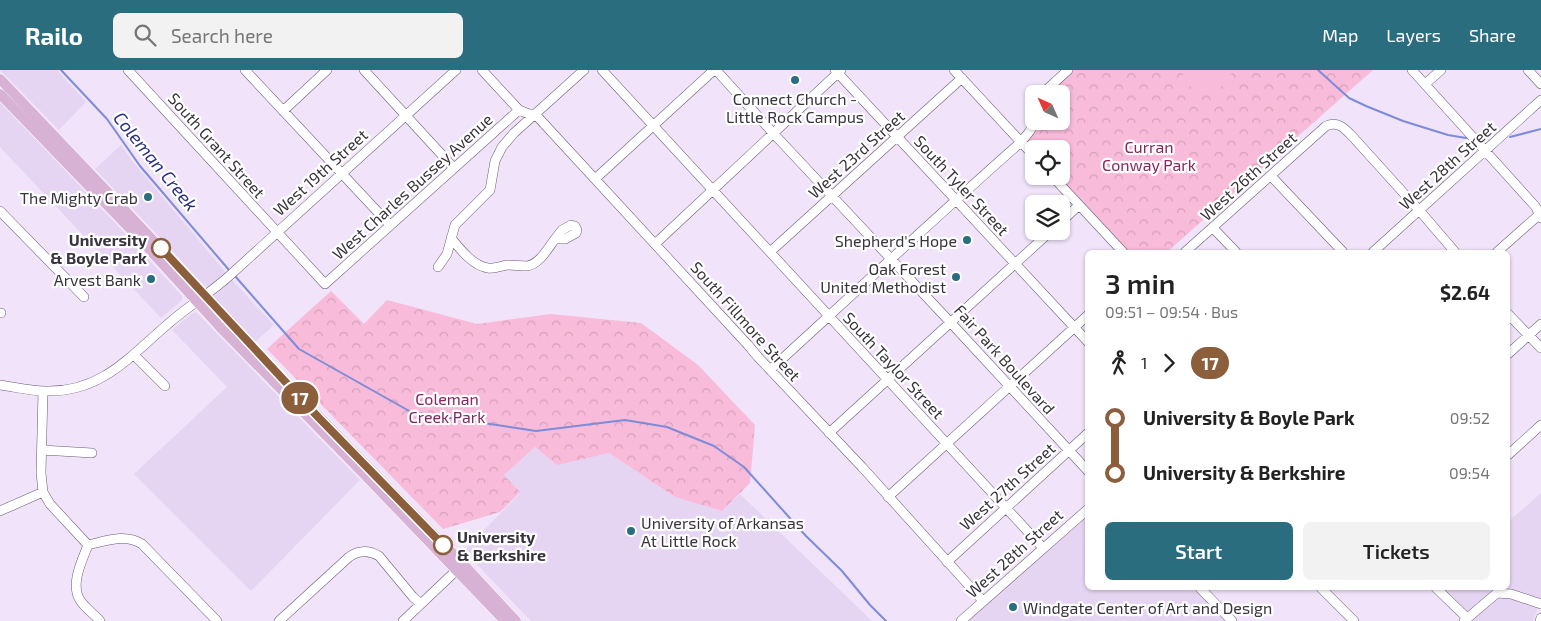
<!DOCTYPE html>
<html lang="en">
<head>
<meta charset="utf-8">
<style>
	:root { --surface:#fff; --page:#f2f2f2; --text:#222; --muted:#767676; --accent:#2a6d7e }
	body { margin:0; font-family:"Exo 2",sans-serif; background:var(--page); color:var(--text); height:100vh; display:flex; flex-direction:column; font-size:19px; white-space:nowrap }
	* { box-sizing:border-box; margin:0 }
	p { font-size:16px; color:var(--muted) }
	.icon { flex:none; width:28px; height:28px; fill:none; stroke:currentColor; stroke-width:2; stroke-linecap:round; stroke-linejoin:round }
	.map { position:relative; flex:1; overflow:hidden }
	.sheet { position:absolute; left:1085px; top:180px; width:425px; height:340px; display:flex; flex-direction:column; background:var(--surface); border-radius:8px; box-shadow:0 1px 4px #0004 }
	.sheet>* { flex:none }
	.badge { padding:0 10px; border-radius:16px; font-size:18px; line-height:32px }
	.needle { width:32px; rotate:315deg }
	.tools { position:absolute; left:1025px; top:15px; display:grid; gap:10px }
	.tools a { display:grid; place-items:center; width:45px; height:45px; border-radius:8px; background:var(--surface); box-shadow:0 1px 4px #0004; font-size:25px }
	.map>.badge { position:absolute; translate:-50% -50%; box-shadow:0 0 0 2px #fff }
	.legs { display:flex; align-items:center; gap:8px; height:55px; padding:0 20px; font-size:16px }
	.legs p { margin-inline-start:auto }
	.headline { display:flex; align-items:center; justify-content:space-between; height:85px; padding:0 20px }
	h1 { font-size:28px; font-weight:600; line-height:38px }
	.cta { display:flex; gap:10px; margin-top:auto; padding:10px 20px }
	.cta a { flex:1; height:58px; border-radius:8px; background:var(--accent); color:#fff; font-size:20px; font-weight:600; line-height:58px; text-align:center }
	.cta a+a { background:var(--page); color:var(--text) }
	ul { padding:0 20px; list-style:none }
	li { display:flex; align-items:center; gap:18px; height:55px; font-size:19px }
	li i { display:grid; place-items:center; width:8px; height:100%; margin:0 6px; background:currentColor }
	li i::after { content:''; width:12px; height:12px; margin:-6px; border:4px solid; border-radius:50%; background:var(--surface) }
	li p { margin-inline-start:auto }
	li:first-child i { background:linear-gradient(#0000 50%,currentColor 0) }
	li:last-child i { background:linear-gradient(currentColor 50%,#0000 0) }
	header { display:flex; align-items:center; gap:30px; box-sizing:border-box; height:70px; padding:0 25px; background:var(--accent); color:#fff }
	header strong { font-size:24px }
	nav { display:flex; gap:28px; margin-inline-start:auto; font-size:18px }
	.search { width:350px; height:45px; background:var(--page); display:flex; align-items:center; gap:12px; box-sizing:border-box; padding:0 18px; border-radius:8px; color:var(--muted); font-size:19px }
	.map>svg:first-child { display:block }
	.built { fill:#e6d5f2 }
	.park { fill:url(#park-crowns) }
	.pitch { fill:#f8bbd9 }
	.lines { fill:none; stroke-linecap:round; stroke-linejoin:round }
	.stream { stroke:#7c8cd8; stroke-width:2 }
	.minor-casing { stroke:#675c70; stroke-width:10 }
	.major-casing { stroke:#fff; stroke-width:11 }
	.minor { stroke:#fff; stroke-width:9 }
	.major { stroke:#d7b2d4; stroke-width:10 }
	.line-1-casing { stroke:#fff; stroke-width:11 }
	.line-1 { stroke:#8b5e3c; stroke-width:8 }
	.poi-dot { fill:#2a6d7e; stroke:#fff; stroke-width:2 }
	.stop-1-dot { fill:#fff; stroke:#8b5e3c; stroke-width:2.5 }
	.labels { text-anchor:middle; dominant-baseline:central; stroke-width:4.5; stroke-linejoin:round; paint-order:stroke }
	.poi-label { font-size:16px; fill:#38333c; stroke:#fff; text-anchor:end }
	.street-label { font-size:16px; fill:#38333c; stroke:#fff }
	.park-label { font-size:16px; fill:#872660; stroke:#fff }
	.stop-label { font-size:16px; font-weight:bold; fill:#38333c; stroke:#fff; text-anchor:end }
	.water-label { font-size:18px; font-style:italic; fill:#282d85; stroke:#fff }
</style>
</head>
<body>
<header>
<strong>Railo</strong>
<div class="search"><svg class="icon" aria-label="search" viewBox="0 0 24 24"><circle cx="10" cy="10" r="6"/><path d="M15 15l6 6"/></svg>Search here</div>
<nav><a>Map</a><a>Layers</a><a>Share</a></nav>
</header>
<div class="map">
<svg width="1541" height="551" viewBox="0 0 1541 551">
	<defs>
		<pattern id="park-crowns" width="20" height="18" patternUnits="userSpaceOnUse" patternTransform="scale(1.25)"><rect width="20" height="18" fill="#f8bbd9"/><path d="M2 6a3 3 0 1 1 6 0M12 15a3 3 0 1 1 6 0" fill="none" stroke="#d5a1bb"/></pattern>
	</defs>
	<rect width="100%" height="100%" fill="#f0e3fa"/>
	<path class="built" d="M0,0H57L86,32L59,60Z
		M0,32L119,157L182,226V230L161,248L0,77Z
		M121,75L133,92L227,204L210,217L205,216L150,157L95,99Z
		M232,210L274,255L254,273L213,227Z
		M196,242L360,410L251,521L134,404L227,317L172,260L190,245Z
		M535,377L557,394L609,383L675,427L722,441L740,424L872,551H531L464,481L520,423L504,405Z
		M1541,423V531L1504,523L1467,548L1437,518H1508V452Z
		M1087,439L1088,518H1200L1232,551H961Z
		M1505,527L1538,538L1533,551H1472L1495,530Z"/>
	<path class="park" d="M1067,0H1373L1167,182H1123L1052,106H1061V79H1034V86L1021,72L1034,51H1061V24H1042Z
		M331,221L364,254L387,230L477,254L551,244L641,253L698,295L755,355L750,413L722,441L675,427L609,383L557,395L535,377L504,405L520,422L500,442L443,459L267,279Z"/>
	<path class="pitch" d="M1180,0H1234C1226,11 1213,32 1197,22C1189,18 1185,7 1180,0Z"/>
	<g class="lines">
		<path class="stream" d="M61,0L107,49L140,96L229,200
			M1318,0L1349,28L1366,36L1403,51L1448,65L1466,68
			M1510,67L1541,59
			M235,206L299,279L411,342L536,361L625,350L667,357L714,376L744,397L806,466L842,501L870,535L886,551"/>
		<g class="minor-casing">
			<path id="minor" d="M128,0L325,214L519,40
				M245,0L390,155
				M364,0L454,98
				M482,0L519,40L529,44H535L748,275L758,287L862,397L983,531
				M602,0L1043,478
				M716,0L773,63L951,253L1088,401
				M835,0L1088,272
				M954,0L1034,86
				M1412,0L1535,136C1539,140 1537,145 1541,148
				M1528,0L1541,14
				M1425,14L1441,0
				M1042,24L1068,0
				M283,41L327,0
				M1052,106L1123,182
				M1271,106L1343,182
				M595,109L714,0
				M0,141L84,227
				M1061,152L1079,135
				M571,155L575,156L577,160L576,163L565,169H555L562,160Z
				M1213,158L1236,182
				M451,168C460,179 473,196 488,198C494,199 501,196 507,195C514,195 520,196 527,196C540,194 548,178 555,169
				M655,174L841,0
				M770,182L962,8
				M1185,182L1326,56C1338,51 1344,58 1352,66L1419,140L1455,182
				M1373,182L1541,30
				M1497,182L1541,143
				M438,197L447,184L455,155L490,120L495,91L502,77L514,63L584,0
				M0,243H1
				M1508,244L1541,278
				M1508,284L1541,254
				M134,285L165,316
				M770,300C853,224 936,147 1021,72L1030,61L1034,51
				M0,315C15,317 30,321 45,321C101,323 129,287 168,254C187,237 209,224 228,207L456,0
				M43,321L41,403L43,422L50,434L88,475
				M829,363L1051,161
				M42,380L92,383
				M1508,385L1541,355
				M888,427L1088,245
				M0,441L43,422
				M88,475C106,471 125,463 142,474L217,551
				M88,475C82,491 70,514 80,530C85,538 94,544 100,551
				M947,492L1088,363
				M1200,518L1232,551
				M1321,518L1354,551
				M1436,518L1467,548
				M279,551L349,487C359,480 369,480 379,486L413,527L421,534
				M403,551L461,496
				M961,551L1088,439
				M1464,551L1497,523L1511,524L1541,534
				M1540,551L1541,548"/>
		</g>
		<g class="major-casing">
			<path id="major" d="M0,9L116,131L297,324L463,494L516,551
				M0,24L139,168L220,257L362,402L505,551"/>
		</g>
		<use href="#minor" class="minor"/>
		<use href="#major" class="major"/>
	</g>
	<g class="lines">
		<g class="line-1-casing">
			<path id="line-1" d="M161,178L319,348L443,475"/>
		</g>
		<use href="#line-1" class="line-1"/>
	</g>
	<g class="poi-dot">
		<circle cx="795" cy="10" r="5"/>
		<circle cx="148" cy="127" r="5"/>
		<circle cx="967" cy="170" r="5"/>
		<circle cx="956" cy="207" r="5"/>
		<circle cx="151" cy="209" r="5"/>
		<circle cx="631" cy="461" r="5"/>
		<circle cx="1013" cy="537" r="5"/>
	</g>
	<g class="stop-1-dot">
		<circle cx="161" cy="178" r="9"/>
		<circle cx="443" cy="475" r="9"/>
	</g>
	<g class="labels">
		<g class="poi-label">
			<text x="795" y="28" text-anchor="middle">Connect Church -<tspan x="795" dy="18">Little Rock Campus</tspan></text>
			<text x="138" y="127">The Mighty Crab</text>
			<text x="957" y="170">Shepherd's Hope</text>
			<text x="946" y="198">Oak Forest<tspan x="946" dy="18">United Methodist</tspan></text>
			<text x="141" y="209">Arvest Bank</text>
			<text x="641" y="452" text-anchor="start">University of Arkansas<tspan x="641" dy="18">At Little Rock</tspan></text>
			<text x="1023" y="537" text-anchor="start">Windgate Center of Art and Design</text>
		</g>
		<g class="street-label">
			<text transform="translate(217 75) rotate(48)">South Grant Street</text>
			<text transform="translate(856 84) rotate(-42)">West 23rd Street</text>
			<text transform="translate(1447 95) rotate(-42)">West 28th Street</text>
			<text transform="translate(320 102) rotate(-42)">West 19th Street</text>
			<text transform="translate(1248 106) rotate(-42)">West 26th Street</text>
			<text transform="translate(962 115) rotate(47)">South Tyler Street</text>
			<text transform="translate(412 116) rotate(-42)">West Charles Bussey Avenue</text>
			<text transform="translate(746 251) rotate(48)">South Fillmore Street</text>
			<text transform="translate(1005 289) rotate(48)">Fair Park Boulevard</text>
			<text transform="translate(894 295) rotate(47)">South Taylor Street</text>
			<text transform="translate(1007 416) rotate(-42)">West 27th Street</text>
			<text transform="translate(1014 483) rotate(-42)">West 28th Street</text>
		</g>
		<g class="park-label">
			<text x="1149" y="76">Curran<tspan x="1149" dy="18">Conway Park</tspan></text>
			<text x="447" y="328">Coleman<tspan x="447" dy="18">Creek Park</tspan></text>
		</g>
		<g class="stop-label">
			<text x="147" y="169">University<tspan x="147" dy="18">&amp; Boyle Park</tspan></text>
			<text x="457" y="466" text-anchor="start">University<tspan x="457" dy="18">&amp; Berkshire</tspan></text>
		</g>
		<g class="water-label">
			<text transform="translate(156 91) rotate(51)">Coleman Creek</text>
		</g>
	</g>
</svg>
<div class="tools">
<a><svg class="needle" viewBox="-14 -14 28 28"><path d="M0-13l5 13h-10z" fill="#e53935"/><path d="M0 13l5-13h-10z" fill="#767676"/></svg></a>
<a><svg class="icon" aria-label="locate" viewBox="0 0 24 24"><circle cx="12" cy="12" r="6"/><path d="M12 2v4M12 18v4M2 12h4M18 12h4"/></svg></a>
<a><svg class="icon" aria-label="layers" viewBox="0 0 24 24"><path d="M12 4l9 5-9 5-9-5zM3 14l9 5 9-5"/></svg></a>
</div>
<b class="badge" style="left:300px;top:328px;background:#8b5e3c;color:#fff">17</b>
<section class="sheet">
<div class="headline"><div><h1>3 min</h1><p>09:51 – 09:54 · Bus</p></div><b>$2.64</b></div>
<div class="legs"><svg class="icon" aria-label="walk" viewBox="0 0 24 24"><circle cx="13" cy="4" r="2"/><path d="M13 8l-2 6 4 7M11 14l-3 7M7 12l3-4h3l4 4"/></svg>1<svg class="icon" aria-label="forward" viewBox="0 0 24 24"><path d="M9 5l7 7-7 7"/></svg><b class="badge" style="background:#8b5e3c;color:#fff">17</b></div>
<ul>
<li><i style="color:#8b5e3c"></i><b>University &amp; Boyle Park</b><p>09:52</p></li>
<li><i style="color:#8b5e3c"></i><b>University &amp; Berkshire</b><p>09:54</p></li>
</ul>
<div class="cta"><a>Start</a><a>Tickets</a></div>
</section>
</div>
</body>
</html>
